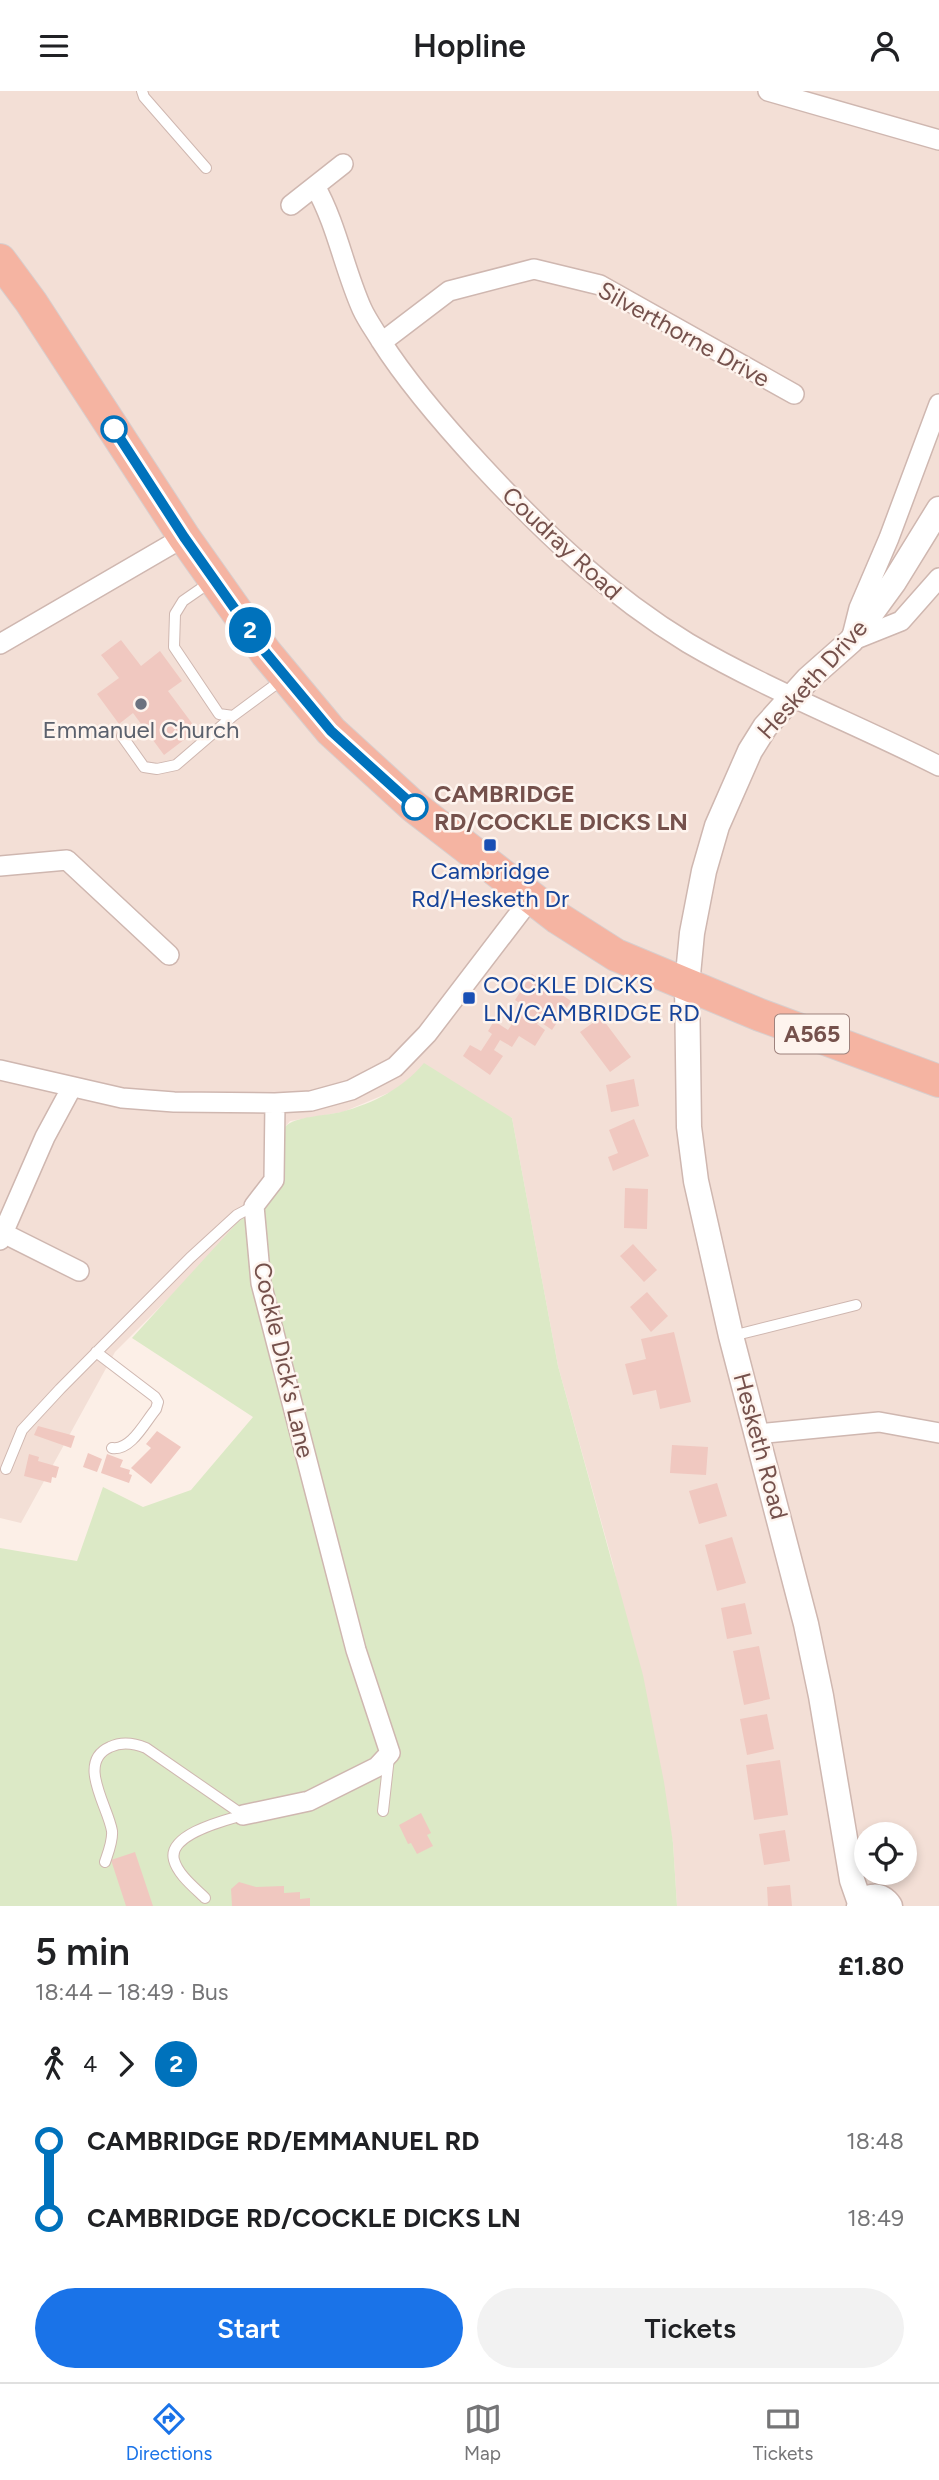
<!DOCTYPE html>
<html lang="en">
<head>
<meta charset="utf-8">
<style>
	:root { --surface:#fff; --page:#f2f2f2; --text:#202124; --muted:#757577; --line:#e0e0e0; --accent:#1a73e8 }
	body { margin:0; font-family:Figtree,sans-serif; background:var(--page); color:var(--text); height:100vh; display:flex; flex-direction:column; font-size:26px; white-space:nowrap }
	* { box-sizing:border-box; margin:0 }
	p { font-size:23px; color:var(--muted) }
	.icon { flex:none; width:38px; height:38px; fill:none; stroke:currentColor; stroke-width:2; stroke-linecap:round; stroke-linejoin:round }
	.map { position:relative; height:1815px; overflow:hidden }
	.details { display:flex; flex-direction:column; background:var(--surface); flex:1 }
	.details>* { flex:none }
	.badge { padding:0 14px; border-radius:23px; font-size:24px; line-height:46px }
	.buttons { position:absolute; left:854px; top:1731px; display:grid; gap:14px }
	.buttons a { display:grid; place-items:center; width:63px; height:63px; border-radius:50%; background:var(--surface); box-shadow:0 4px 10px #0003; font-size:35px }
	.map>.badge { position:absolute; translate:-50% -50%; box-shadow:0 0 0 4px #fff }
	.legs { display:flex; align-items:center; gap:10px; height:77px; padding:0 35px; font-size:23px }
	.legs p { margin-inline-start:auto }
	.summary { display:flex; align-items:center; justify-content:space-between; height:119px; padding:0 35px }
	h1 { font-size:38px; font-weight:600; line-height:52px }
	.primary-button { display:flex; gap:14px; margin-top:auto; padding:14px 35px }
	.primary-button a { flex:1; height:80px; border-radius:42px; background:var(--accent); color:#fff; font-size:28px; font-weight:600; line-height:80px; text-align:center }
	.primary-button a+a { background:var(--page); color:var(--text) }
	ul { padding:0 35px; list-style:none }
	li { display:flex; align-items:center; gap:24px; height:77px; font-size:26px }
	li i { display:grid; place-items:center; width:10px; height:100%; margin:0 9px; background:currentColor }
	li i::after { content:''; width:18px; height:18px; margin:-9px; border:5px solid; border-radius:50%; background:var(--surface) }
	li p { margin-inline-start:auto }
	li:first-child i { background:linear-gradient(#0000 50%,currentColor 0) }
	li:last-child i { background:linear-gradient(currentColor 50%,#0000 0) }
	header { display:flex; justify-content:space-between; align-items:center; height:91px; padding:0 35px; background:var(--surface); font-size:32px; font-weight:600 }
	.dock { display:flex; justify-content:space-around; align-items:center; height:98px; border-top:2px solid var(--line); background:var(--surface); font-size:19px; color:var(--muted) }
	.dock a { display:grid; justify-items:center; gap:4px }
	.dock .current { color:var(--accent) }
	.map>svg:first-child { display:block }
	.residential { fill:#f3dfd6; fill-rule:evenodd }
	.green { fill:#dce9c6 }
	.building { fill:#f0c8c0 }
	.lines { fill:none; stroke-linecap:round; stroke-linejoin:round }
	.service-casing { stroke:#cfb7b0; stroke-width:12 }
	.minor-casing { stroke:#cfb7b0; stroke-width:22 }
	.tertiary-casing { stroke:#cfb7b0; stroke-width:27 }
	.trunk-casing { stroke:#d8cecd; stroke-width:34 }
	.service { stroke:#fff; stroke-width:10 }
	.minor { stroke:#fff; stroke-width:19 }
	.tertiary { stroke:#fff; stroke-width:24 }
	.trunk { stroke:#f5b4a2; stroke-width:32 }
	.line-1-casing { stroke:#fff; stroke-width:16 }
	.line-1 { stroke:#0072bc; stroke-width:10 }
	.stop-1-dot { fill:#fff; stroke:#0072bc; stroke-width:3.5 }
	.worship-dot { fill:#6b7280; stroke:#fef4ee; stroke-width:2.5 }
	.transit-dot { fill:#1a4fb4; stroke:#fef4ee; stroke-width:2.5 }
	.labels { text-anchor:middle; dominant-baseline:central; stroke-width:5; stroke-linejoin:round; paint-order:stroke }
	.shield { fill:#fef4ee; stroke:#9e827d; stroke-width:2 }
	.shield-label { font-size:23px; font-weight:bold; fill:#75514c }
	.street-label { font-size:24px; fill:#75514c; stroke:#fef4ee }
	.worship-label { font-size:24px; fill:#5b616d; stroke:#fef4ee }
	.stop-label { font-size:24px; font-weight:bold; fill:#75514c; stroke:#fef4ee; text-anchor:start }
	.transit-label { font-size:24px; fill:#164399; stroke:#fef4ee }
</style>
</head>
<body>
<header><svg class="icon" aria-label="menu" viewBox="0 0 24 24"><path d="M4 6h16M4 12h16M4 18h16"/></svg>Hopline<svg class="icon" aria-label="person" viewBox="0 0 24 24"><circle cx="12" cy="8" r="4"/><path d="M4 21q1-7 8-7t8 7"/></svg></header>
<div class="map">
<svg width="939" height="1815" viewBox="0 0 939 1815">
	<rect width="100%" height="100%" fill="#fcefe7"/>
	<path class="residential" d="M0,0H939V1815H677L673,1752L613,1473L558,1275L512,1027L411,987L393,1000L343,1021L290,1030L285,1036L284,1075L279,1097L115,1261L21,1432L0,1427ZM866,1743H905V1782H866Z"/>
	<path class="green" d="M424,972L512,1027L558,1275L643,1584L664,1691L673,1752L677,1815H0V1457L77,1470L103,1396L143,1416L191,1399L253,1326L132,1247L237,1132L279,1097L284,1075L285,1036C295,1025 325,1025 341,1021C374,1012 402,998 424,972Z"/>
	<path class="building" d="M121,549L141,575L160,560L182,590L168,600L197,639L164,664L133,622L119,633L97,603L119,587L101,564Z
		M532,883L571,910L552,939L539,930L537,933L545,939L535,955L519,945L512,956L500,949L494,959L503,965L490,984L463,965L470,954L481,960L492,943L488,940L494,930L508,939L524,915L515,909Z
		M601,926L631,966L610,981L580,941Z
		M634,988L639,1015L611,1021L606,994Z
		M634,1028L649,1065L613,1080L608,1066L618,1062L609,1039Z
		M625,1097L648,1098L647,1138L624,1137Z
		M633,1153L657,1179L644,1191L620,1165Z
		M647,1201L668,1225L651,1241L630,1216Z
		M674,1241L691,1311L660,1318L656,1299L633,1304L625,1273L646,1268L641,1248Z
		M38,1335L75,1345L71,1357L34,1344Z
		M157,1340L181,1356L151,1393L131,1377L151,1357L146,1353Z
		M672,1354L708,1356L706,1384L670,1382Z
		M88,1362L102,1368L97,1381L83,1376Z
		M29,1363L39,1366L38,1370L59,1376L56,1387L52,1386L51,1392L24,1385Z
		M107,1363L123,1369L120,1376L130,1379L129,1383L132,1384L129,1392L101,1382Z
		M717,1392L727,1425L699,1433L689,1400Z
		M732,1446L746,1492L717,1500L705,1454Z
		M745,1512L752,1543L727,1548L721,1517Z
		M759,1555L770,1608L744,1614L733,1560Z
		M767,1623L774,1658L747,1664L740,1628Z
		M780,1669L788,1724L754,1729L746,1674Z
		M421,1722L431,1742L427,1744L433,1755L417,1763L411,1752L408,1753L399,1734Z
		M785,1739L790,1770L764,1774L759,1743Z
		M135,1761L153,1815H126L111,1769Z
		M239,1791L256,1796L284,1795V1802L300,1801V1808L310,1807V1815H232L231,1798Z
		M790,1794L792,1815H768L767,1796Z"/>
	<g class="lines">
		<g class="service-casing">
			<path id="service" d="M142,0L144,6L206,77
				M209,492L183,510L175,523L174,556L219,623L233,625L283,588
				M122,645L144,676L157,678L176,674L233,625
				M732,1245L856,1214
				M96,1261L155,1306L158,1311L156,1318C145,1331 131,1360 112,1357
				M6,1378L22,1339L60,1298L190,1167L237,1124L254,1115
				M383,1720L389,1666
				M105,1771C108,1762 113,1750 112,1740C108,1715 76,1671 110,1656C122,1650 134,1652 146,1657L243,1724
				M205,1807C195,1797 178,1784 174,1769C167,1743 226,1729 243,1724"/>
		</g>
		<g class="minor-casing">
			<path id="minor" d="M768,0L939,49
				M315,95C337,134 344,178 362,218C367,229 375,240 381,250C409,294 445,335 480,373C543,441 609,504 688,552C768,599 856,633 939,675
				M291,114L343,73
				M382,251L449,200L534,178L600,194L794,303
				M852,545L859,517L889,447L939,313
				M851,550L901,530L939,487
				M0,553L184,446
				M0,775L67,769L169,864
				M0,979L122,1007L174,1011L275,1012L311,1010L351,999L395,976L427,943L531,807
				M3,1142L79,1180
				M0,1149L45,1046L72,996
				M757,1343L879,1331L939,1342
				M243,1724L309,1710L377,1676L390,1662L356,1559L261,1192L254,1115L274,1089L275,1012"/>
		</g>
		<g class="tertiary-casing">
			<path id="tertiary" d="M860,1812L852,1789L821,1605L806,1533L731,1245L696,1090L689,1036L687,894L692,842L704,780L717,735L750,660L765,636L808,588L851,550L894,491L939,418
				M859,1815C867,1803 881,1802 890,1815"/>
		</g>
		<g class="trunk-casing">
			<path id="trunk" d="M0,169L31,211L184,446L266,562L331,640L413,715L558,827L616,864L760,924L939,990"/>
		</g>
		<use href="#service" class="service"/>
		<use href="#minor" class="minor"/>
		<use href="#tertiary" class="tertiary"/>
		<use href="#trunk" class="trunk"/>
	</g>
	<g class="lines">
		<g class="line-1-casing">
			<path id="line-1" d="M114,338L184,446L266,562L331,640L415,716"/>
		</g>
		<use href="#line-1" class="line-1"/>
	</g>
	<g class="stop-1-dot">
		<circle cx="114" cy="338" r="12"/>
		<circle cx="415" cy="716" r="12"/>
	</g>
	<circle class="worship-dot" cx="141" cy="613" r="7"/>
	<g class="transit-dot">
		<rect x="483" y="747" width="14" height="14" rx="3.5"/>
		<rect x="462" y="900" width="14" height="14" rx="3.5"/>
	</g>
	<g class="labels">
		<rect class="shield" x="775" y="923.5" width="74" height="39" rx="5"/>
		<g class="shield-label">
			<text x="812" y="943">A565</text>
		</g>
		<g class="street-label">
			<text transform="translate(684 243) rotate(29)">Silverthorne Drive</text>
			<text transform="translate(562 452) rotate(43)">Coudray Road</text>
			<text transform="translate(812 588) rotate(-48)">Hesketh Drive</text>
			<text transform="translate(284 1269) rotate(77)">Cockle Dick's Lane</text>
			<text transform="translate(761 1355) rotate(75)">Hesketh Road</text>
		</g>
		<g class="worship-label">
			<text x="141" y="638">Emmanuel Church</text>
		</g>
		<g class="stop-label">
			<text x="434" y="702">CAMBRIDGE<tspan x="434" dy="28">RD/COCKLE DICKS LN</tspan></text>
		</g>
		<g class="transit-label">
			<text x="490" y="779">Cambridge<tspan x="490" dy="28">Rd/Hesketh Dr</tspan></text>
			<text x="483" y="893" text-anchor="start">COCKLE DICKS<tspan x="483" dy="28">LN/CAMBRIDGE RD</tspan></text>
		</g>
	</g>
</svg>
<div class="buttons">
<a><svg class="icon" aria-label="locate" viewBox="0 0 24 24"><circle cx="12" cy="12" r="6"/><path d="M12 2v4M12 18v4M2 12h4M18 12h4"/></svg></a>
</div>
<b class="badge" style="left:250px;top:539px;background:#0072bc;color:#fff">2</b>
</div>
<section class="details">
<div class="summary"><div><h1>5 min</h1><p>18:44 – 18:49 · Bus</p></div><b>£1.80</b></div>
<div class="legs"><svg class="icon" aria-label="walk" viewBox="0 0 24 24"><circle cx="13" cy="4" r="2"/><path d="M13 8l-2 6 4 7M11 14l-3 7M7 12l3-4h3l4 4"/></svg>4<svg class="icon" aria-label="forward" viewBox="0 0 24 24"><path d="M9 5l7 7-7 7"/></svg><b class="badge" style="background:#0072bc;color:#fff">2</b></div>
<ul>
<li><i style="color:#0072bc"></i><b>CAMBRIDGE RD/EMMANUEL RD</b><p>18:48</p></li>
<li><i style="color:#0072bc"></i><b>CAMBRIDGE RD/COCKLE DICKS LN</b><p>18:49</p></li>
</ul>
<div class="primary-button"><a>Start</a><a>Tickets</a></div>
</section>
<nav class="dock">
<a class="current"><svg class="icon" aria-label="directions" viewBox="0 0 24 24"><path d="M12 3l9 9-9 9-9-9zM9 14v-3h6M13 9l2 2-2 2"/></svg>Directions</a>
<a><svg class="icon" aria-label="map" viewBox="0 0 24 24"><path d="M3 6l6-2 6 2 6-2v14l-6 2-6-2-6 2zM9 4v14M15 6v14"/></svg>Map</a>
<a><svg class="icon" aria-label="tickets" viewBox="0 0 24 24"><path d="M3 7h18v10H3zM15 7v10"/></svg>Tickets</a>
</nav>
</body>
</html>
